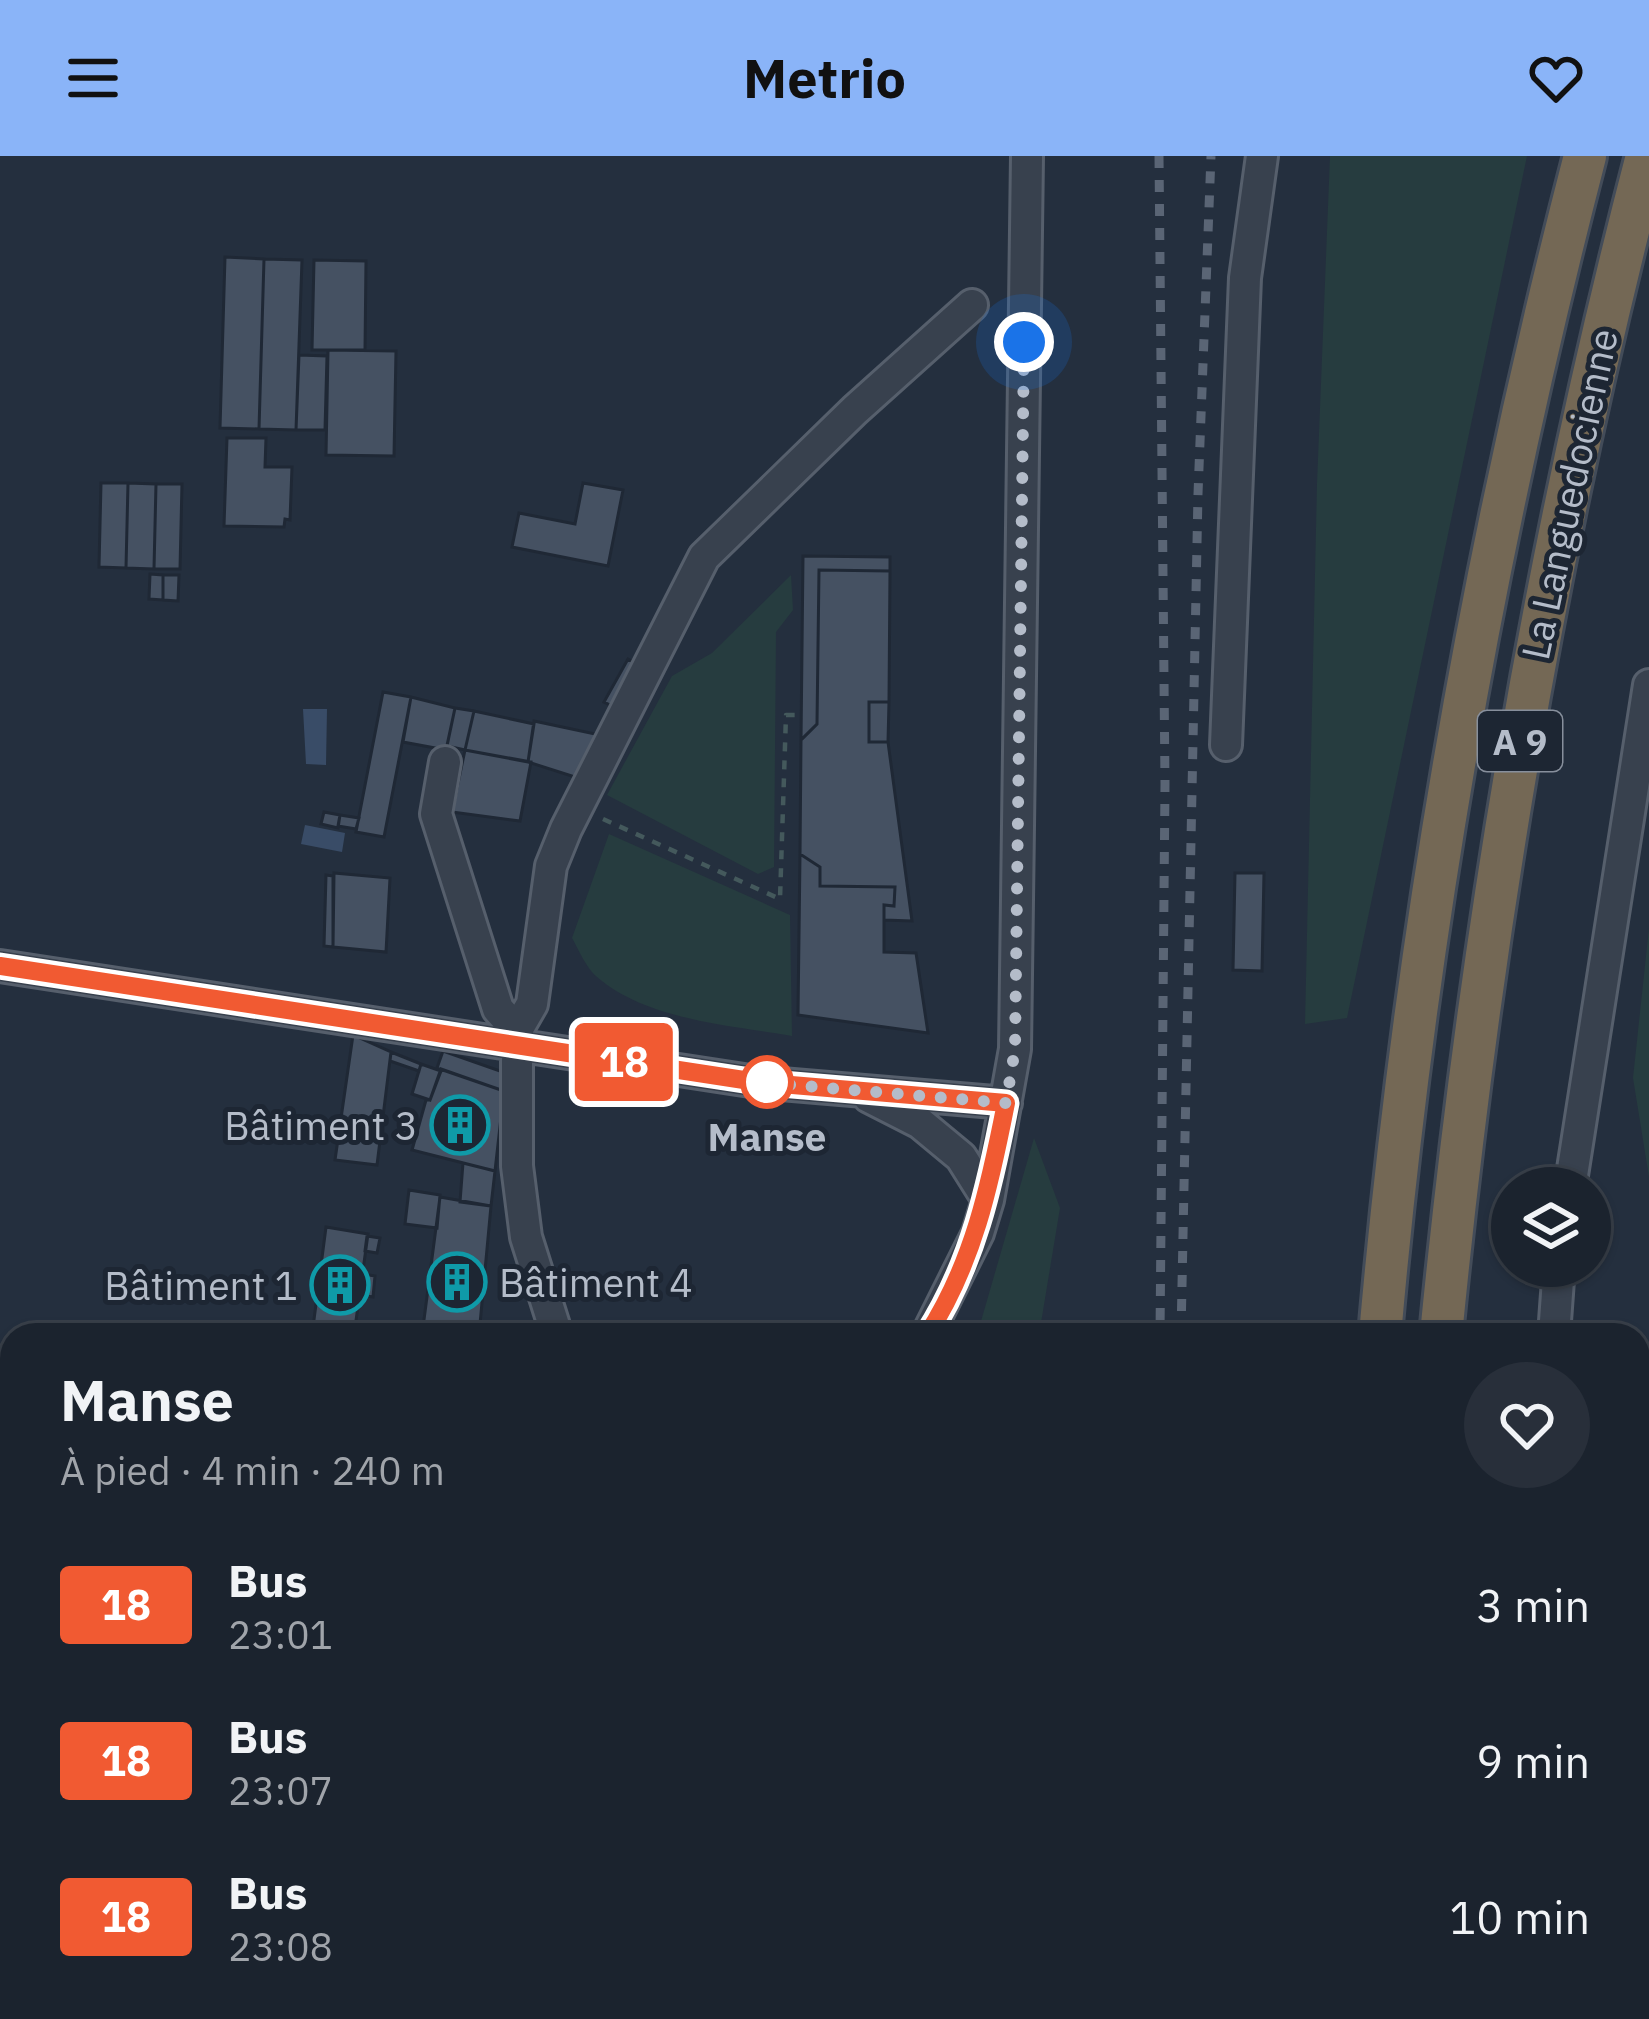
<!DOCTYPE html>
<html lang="fr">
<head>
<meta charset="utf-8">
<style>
	:root { --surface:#1b232e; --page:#282f3a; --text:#f1f3f6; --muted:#a0a4aa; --line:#39404a; --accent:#8ab4f8 }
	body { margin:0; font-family:"IBM Plex Sans",sans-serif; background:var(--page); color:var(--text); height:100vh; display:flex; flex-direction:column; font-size:45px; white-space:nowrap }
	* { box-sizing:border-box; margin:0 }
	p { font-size:39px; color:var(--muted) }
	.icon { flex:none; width:66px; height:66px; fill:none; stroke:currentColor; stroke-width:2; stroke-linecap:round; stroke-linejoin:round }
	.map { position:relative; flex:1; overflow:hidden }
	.drawer { position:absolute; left:0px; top:1167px; width:1650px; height:696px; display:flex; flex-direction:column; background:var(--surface); border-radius:36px 36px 0 0; box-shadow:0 3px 9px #0004,0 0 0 3px var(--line) }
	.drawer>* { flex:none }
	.badge { padding:0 24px; border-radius:9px; font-size:42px; line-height:78px }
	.fabs { position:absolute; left:1491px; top:1011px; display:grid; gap:24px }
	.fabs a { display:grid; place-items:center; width:120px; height:120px; border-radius:50%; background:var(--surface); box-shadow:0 3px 9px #0004,0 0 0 3px var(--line); font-size:60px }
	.you { position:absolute; width:60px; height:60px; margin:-30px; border:9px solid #fff; border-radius:50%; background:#1a73e8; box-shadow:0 0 0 18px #1a73e833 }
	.map>.badge { position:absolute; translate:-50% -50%; box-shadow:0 0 0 6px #fff }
	.round { display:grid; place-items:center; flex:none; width:126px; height:126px; border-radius:63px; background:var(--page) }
	.summary { display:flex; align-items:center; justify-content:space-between; height:204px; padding:0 60px }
	h1 { font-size:57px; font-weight:800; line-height:90px }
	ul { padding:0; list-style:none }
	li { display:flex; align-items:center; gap:36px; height:156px; padding:0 60px }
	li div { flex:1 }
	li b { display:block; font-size:45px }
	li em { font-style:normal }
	li .badge { min-width:132px; font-weight:700; text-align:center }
	header { display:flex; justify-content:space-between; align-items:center; height:156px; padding:0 60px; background:var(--accent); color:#111; font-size:54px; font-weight:800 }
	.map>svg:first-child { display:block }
	.green { fill:#263c3f }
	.water { fill:#394c67 }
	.building { fill:#455162; stroke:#1f2835; stroke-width:3 }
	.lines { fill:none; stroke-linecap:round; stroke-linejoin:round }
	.minor-casing { stroke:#565f6c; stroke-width:36 }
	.major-casing { stroke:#414a57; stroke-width:42 }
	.highway-casing { stroke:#434c59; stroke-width:48 }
	.path { stroke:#44595c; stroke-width:4.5; stroke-dasharray:9 9; stroke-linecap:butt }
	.minor { stroke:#38414e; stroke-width:30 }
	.major { stroke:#56606e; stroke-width:36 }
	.highway { stroke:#746855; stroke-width:42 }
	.rail { stroke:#5a6575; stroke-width:9; stroke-dasharray:12 12; stroke-linecap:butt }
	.line-casing { stroke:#fff; stroke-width:27 }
	.line { stroke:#f15a32; stroke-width:18 }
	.walk { stroke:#b4bcc9; stroke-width:12; stroke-dasharray:0 21.6 }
	.stop-dot { fill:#fff; stroke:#f15a32; stroke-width:6 }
	.labels { text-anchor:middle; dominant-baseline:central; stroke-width:10; stroke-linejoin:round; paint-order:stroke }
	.shield { fill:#1d2633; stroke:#878f9c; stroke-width:3 }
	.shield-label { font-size:36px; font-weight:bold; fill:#b4bcc9 }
	.street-label { font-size:39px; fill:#b4bcc9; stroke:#1d2633 }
	.poi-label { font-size:39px; fill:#b4bcc9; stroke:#1d2633; text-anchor:end }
	.stop-label { font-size:39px; font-weight:bold; fill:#b4bcc9; stroke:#1d2633 }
</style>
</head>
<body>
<header><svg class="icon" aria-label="menu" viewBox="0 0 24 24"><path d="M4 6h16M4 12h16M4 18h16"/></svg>Metrio<svg class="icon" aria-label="heart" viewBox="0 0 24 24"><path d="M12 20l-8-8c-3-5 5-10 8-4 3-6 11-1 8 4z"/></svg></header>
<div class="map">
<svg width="1649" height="1863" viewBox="0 0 1649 1863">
	<rect width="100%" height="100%" fill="#242f3e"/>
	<path class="green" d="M1330,0H1527L1347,862L1305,868L1317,328Z
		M791,419L793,454L776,476L774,711L758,718L607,639L672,520L712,497Z
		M609,678L790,759L792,880C729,869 647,864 597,821C586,812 579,794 572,782Z
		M1649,772V1021L1633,922Z
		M1034,982L1060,1052L1039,1179H977Z
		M18,1851H192L185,1863H22Z
		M1469,1851H1594L1603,1863H1469Z"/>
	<path class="water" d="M303,553H327L326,609L306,608Z
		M305,669L345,677L342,696L301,688Z"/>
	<path class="building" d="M225,101L264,103L259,273L220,272Z
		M264,103L302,104L296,274L259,273Z
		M314,104L366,105L365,194H312Z
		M328,194L396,195L394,300L326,299Z
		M299,199L327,200L325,274H296Z
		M227,282H266L265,311H292L290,364L285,363L284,371L224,370Z
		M101,327H128L126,412L99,411Z
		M128,327L156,328L154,413L126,412Z
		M583,327L623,334L608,410L512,391L519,357L575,368Z
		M156,328H182L180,413H154Z
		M803,400L890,401V415L819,414L817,568L801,584Z
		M819,414L890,415L889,546H869V586H888L912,765L884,764V749L894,750L895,731L820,730V711L800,698L801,584L817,568Z
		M150,418L163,419V444L149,443Z
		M163,419H179L178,445L163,444Z
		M628,503L635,507L614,551L604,546Z
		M383,536L411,541L384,681L356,676Z
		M411,541L455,552L446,594L403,586Z
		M869,546H889L888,586H869Z
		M455,552L474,555L465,594L447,590Z
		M474,555L534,568L528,606L465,594Z
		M534,565L600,579L578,622L528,606Z
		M465,594L531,606L520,665L452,656Z
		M324,656L340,659L338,672L321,668Z
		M340,659L359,662L356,673L338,670Z
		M800,698L820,711V730L895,731L894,750L884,749V796L916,797L928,877L798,859Z
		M334,717L390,722L386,796L333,791Z
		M1235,717H1264L1262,815L1233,814Z
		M326,719L333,720V791L324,790Z
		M353,879L391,896L377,1009L335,1004Z
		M443,895L503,916L504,935L437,912Z
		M391,896L421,908L419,915L390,905Z
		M421,908L441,915L430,944L412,938Z
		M441,913L504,935L495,1015L412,994L426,944H430Z
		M463,1007L495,1015L491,1050L460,1046Z
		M409,1034L440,1039L437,1072L405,1068Z
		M440,1041L491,1050L479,1179H422Z
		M326,1071L368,1078L354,1179H312Z
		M367,1080L380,1082L377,1097L365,1095Z
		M363,1118L375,1120L373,1141L360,1139Z
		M691,1851H746L803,1857L804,1852L817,1854V1859L871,1862L689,1863Z
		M852,1851H872L871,1862L852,1860Z
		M817,1854L852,1858L851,1863L817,1859Z"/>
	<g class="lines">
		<g class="minor-casing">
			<path id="minor" d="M1226,589L1245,122L1262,0
				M445,606L436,658L498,853L517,874
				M0,810L757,926L1006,947
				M869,941L920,967L961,1001L988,1044
				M1570,1032L1649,529
				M557,1179L526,1081L517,1010V874L532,848L551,710L566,673L704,401L855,254L972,149
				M927,1179L978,1077L988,1044L1015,893L1027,0
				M1554,1179L1559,1110
				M1638,1420L1649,1429
				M1638,1581L1649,1575
				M1016,1851L1017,1863
				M1629,1851L1638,1863
				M296,1863L301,1851
				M655,1863L657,1851"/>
		</g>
		<g class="major-casing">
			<path id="major" d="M1638,1521L1649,1519
				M0,1753L12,1735
				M223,1863L227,1851"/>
		</g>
		<g class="highway-casing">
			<path id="highway" d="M1380,1179C1415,781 1485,386 1585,0
				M1441,1179C1480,781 1546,388 1647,0
				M1351,1851V1863
				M1411,1851V1863"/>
		</g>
		<path class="path" d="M603,663L780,743L786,559H802"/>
		<use href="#minor" class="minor"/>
		<use href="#major" class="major"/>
		<use href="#highway" class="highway"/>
		<path class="rail" d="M1159,0L1165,628L1160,1179
			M1181,1179L1198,338L1211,0
			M1152,1863V1851
			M1172,1863V1851"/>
	</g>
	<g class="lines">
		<g class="line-casing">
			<path id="line" d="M0,810L757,926L1006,947C990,1029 973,1108 927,1179"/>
		</g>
		<use href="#line" class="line"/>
		<path class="walk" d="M767,926H757L1006,947L1015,893L1024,186"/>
	</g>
	<defs>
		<g id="building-ring" transform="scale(3)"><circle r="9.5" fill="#1d2633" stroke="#0f9aa8" stroke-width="1.5"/><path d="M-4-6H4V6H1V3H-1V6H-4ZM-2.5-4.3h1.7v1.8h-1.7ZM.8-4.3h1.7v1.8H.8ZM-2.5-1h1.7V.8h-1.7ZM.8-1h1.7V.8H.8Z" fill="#0f9aa8"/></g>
	</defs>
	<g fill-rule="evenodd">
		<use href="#building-ring" x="460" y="969"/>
		<use href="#building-ring" x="457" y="1126"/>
		<use href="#building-ring" x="340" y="1129"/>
	</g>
	<circle class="stop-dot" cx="767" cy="926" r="24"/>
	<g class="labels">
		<rect class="shield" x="1478" y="555" width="84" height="60" rx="9"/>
		<g class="shield-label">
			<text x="1520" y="585">A 9</text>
		</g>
		<g class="street-label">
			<text transform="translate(1569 338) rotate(-78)">La Languedocienne</text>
		</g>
		<g class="poi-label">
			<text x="418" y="969">Bâtiment 3</text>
			<text x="499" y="1126" text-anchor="start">Bâtiment 4</text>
			<text x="298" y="1129">Bâtiment 1</text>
		</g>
		<g class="stop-label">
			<text x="767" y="980">Manse</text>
		</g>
	</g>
</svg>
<div class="fabs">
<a><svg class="icon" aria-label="layers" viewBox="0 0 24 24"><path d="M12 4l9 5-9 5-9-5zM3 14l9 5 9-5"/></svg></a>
</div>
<div class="you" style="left:1024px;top:186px"></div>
<b class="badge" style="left:624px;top:906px;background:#f15a32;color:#fff">18</b>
<section class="drawer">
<div class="summary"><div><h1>Manse</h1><p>À pied · 4 min · 240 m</p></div><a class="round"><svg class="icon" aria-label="heart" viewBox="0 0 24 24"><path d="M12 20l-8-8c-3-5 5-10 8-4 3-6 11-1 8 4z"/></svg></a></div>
<ul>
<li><span class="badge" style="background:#f15a32;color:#fff">18</span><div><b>Bus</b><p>23:01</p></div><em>3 min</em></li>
<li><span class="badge" style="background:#f15a32;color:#fff">18</span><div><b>Bus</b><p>23:07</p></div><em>9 min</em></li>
<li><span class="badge" style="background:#f15a32;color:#fff">18</span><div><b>Bus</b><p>23:08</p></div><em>10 min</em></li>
</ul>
</section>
</div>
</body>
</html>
